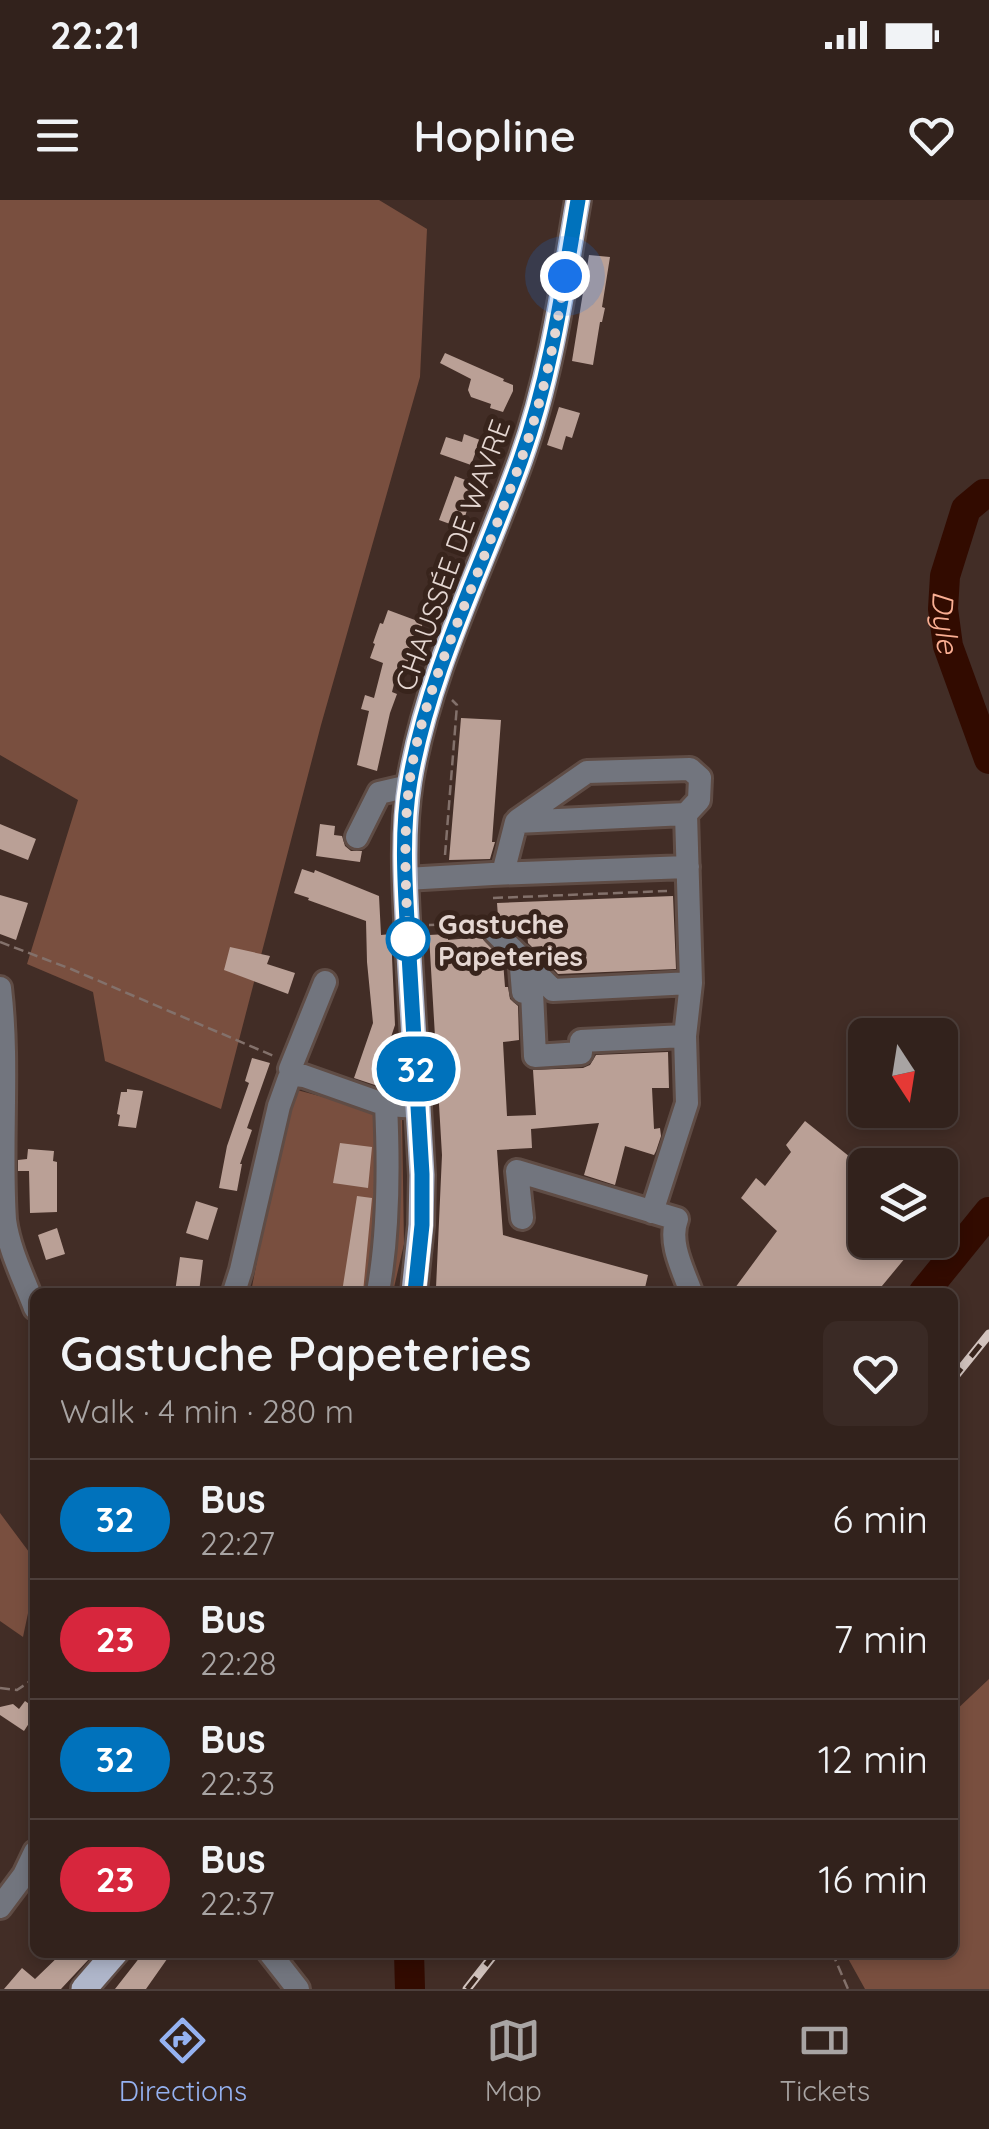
<!DOCTYPE html>
<html lang="en">
<head>
<meta charset="utf-8">
<style>
	:root { --surface:#32221c; --page:#3a2a25; --text:#f1f3f6; --muted:#a8a4a3; --line:#4d3f3b; --accent:#95b2f1 }
	body { margin:0; font-family:Quicksand,sans-serif; background:var(--page); color:var(--text); height:100vh; display:flex; flex-direction:column; font-size:38px; white-space:nowrap }
	* { box-sizing:border-box; margin:0 }
	p { font-size:32px; color:var(--muted) }
	.icon { flex:none; width:55px; height:55px; fill:none; stroke:currentColor; stroke-width:2; stroke-linecap:round; stroke-linejoin:round }
	.map { position:relative; flex:1; overflow:hidden }
	.sheet { position:absolute; left:30px; top:1088px; width:928px; height:670px; display:flex; flex-direction:column; background:var(--surface); border-radius:15px; box-shadow:0 5px 15px #0003,0 0 0 2px var(--line) }
	.sheet>* { flex:none }
	.badge { padding:0 20px; border-radius:32px; font-size:35px; line-height:65px }
	.needle { width:65px; rotate:168deg }
	.buttons { position:absolute; left:848px; top:818px; display:grid; gap:20px }
	.buttons a { display:grid; place-items:center; width:110px; height:110px; border-radius:15px; background:var(--surface); box-shadow:0 5px 15px #0003,0 0 0 2px var(--line); font-size:50px }
	.you { position:absolute; width:50px; height:50px; margin:-25px; border:8px solid #fff; border-radius:50%; background:#1a73e8; box-shadow:0 0 0 15px #1a73e833 }
	.map>.badge { position:absolute; translate:-50% -50%; box-shadow:0 0 0 5px #fff }
	.round { display:grid; place-items:center; flex:none; width:105px; height:105px; border-radius:15px; background:var(--page) }
	.overview { display:flex; align-items:center; justify-content:space-between; height:170px; padding:0 30px }
	h1 { font-size:48px; font-weight:600; line-height:75px }
	ul { padding:0; list-style:none }
	li { display:flex; align-items:center; gap:30px; height:120px; padding:0 30px; border-top:2px solid var(--line) }
	li div { flex:1 }
	li b { display:block; font-size:38px }
	li em { font-style:normal }
	li .badge { min-width:110px; font-weight:700; text-align:center }
	.status { display:flex; justify-content:space-between; align-items:center; height:70px; padding:0 50px; background:var(--surface); direction:ltr }
	.status svg { height:28px; fill:currentColor }
	header { display:flex; justify-content:space-between; align-items:center; height:130px; padding:0 30px; background:var(--surface); font-size:45px; font-weight:600 }
	.tab-bar { display:flex; justify-content:space-around; align-items:center; height:140px; border-top:2px solid var(--line); background:var(--surface); font-size:28px; color:var(--muted) }
	.tab-bar a { display:grid; justify-items:center; gap:5px }
	.tab-bar .current { color:var(--accent) }
	.map>svg:first-child { display:block }
	.green { fill:#794f3f }
	.lines { fill:none; stroke-linecap:round; stroke-linejoin:round }
	.river { stroke:#320b00; stroke-width:30 }
	.building { fill:#baa096 }
	.minor-casing { stroke:#5f4c45; stroke-width:28 }
	.major-casing { stroke:#5f4c45; stroke-width:30 }
	.path { stroke:#83716b; stroke-width:2.5; stroke-dasharray:10 5; stroke-linecap:butt }
	.minor { stroke:#72757e; stroke-width:22 }
	.major { stroke:#afb6ca; stroke-width:25 }
	.rail-casing { stroke:#d2c3be; stroke-width:9 }
	.rail { stroke:#38241c; stroke-width:5; stroke-dasharray:15; stroke-linecap:butt }
	.line-casing { stroke:#fff; stroke-width:22 }
	.line { stroke:#0072bc; stroke-width:15 }
	.walk { stroke:#e5d7d2; stroke-width:10; stroke-dasharray:0 18 }
	.stop-dot { fill:#fff; stroke:#0072bc; stroke-width:5 }
	.labels { text-anchor:middle; dominant-baseline:central; stroke-width:10; stroke-linejoin:round; paint-order:stroke }
	.street-label { font-size:28px; fill:#e5d7d2; stroke:#38241c }
	.stop-label { font-size:28px; font-weight:bold; fill:#e5d7d2; stroke:#38241c; text-anchor:start }
	.water-label { font-size:30px; font-style:italic; fill:#fbaf93; stroke:#38241c }
</style>
</head>
<body>
<div class="status"><b>22:21</b><svg viewBox="0 0 49 12"><path d="M0 12V9h3v3zM5 12V6h3v6zM10 12V3h3v9zM15 12V0h3v12zM26 1h20v11H26zM47 4h2v5h-2z"/></svg></div>
<header><svg class="icon" aria-label="menu" viewBox="0 0 24 24"><path d="M4 6h16M4 12h16M4 18h16"/></svg>Hopline<svg class="icon" aria-label="heart" viewBox="0 0 24 24"><path d="M12 20l-8-8c-3-5 5-10 8-4 3-6 11-1 8 4z"/></svg></header>
<div class="map">
<svg width="989" height="1789" viewBox="0 0 989 1789">
	<rect width="100%" height="100%" fill="#422d26"/>
	<path class="green" d="M0,0H379L427,29L420,177L321,525L221,909L105,861L93,792L27,764L78,600L0,555Z
		M297,890L402,918L404,1044L393,1092H251L276,962Z
		M0,1313L35,1360V1380L23,1437L0,1421Z
		M989,1479V1789H865L845,1753L952,1752L953,1513Z"/>
	<g class="lines">
		<g class="river">
			<path id="s1" d="M989,294H984L966,309L945,376L943,409L948,446L989,559"/>
			<path d="M924,1092L989,1012"/>
			<path d="M409,1752L410,1789"/>
		</g>
	</g>
	<path class="building" d="M589,55L610,57L602,107L605,108L602,122H600L593,165L572,161Z
		M445,153L504,179L503,181L513,185V191L503,212L490,208L491,204L471,197L468,190L471,179L440,163Z
		M559,207L580,213L572,238L566,236L562,250L547,245Z
		M464,234L480,240L471,265L440,254L446,237L462,242Z
		M455,276L476,284L461,328L439,320Z
		M388,410L423,423L406,471L398,468L392,492L397,494L390,513L377,571L357,565L369,511L361,509L365,495L374,498L383,463L370,458L375,444L373,443L380,423L383,424Z
		M461,518L501,520L492,642H495L490,659L449,660Z
		M0,624L36,639L28,660L0,649Z
		M320,624L335,626L334,635L342,636L345,646L351,651H362L360,662L316,656Z
		M302,669L314,673L315,670L379,696L381,735L391,734L395,825L375,885L354,878L373,823L367,762L366,721L308,700L309,698L294,693Z
		M0,695L28,703L16,740L0,734Z
		M673,696L676,769L558,774L549,764L548,760L543,758L542,746L532,747L528,743L527,732H516L512,728L511,717H498L497,703Z
		M448,734V740L481,737L503,761L505,787H508L510,799L518,806L519,840L503,842L507,916L536,915L533,870L583,868L590,865L596,855L668,852L669,888H652L654,929L660,928L661,936L656,951L654,955L625,946L615,985L584,975L599,923L531,929L532,948L497,950L503,1035L648,1075L644,1092H443L444,1090L436,1088L442,955L429,735Z
		M230,747L270,756L267,764L295,773L288,794L224,770Z
		M252,858L270,863L247,928L252,930L240,964H242L237,991L219,988L227,946L249,883L245,881Z
		M127,889L143,891L136,928L118,926L120,915L117,914L121,892H127Z
		M805,921L865,969V1040H920L877,1092H732L777,1031L741,998L756,978L765,986L791,952L786,945Z
		M340,943L372,947L368,988L333,983Z
		M28,949L54,951L53,961L57,962V1012L30,1013L29,971H18V960L27,959Z
		M357,996L372,998L363,1092H342Z
		M196,1001L218,1008L208,1040L186,1033Z
		M57,1028L65,1054L46,1060L38,1035Z
		M180,1057L203,1060L199,1092H175Z
		M25,1501L35,1508V1514L24,1531L0,1515V1507L13,1504L19,1509Z
		M63,1752H82L89,1759L61,1789H4L22,1768L35,1779Z
		M144,1752H172L146,1789H115Z"/>
	<g class="lines">
		<g class="minor-casing">
			<path id="minor" d="M518,620L587,572L690,569L700,578L699,600L686,614
				M357,637L379,593L409,586
				M503,673L516,622L686,614L691,783L685,836L687,903L652,1012
				M406,679L492,674L688,667
				M495,732L553,790L691,783
				M520,756L523,792H532L535,856L581,853V841L685,836
				M0,788C9,865 0,943 5,1020C9,1050 24,1079 35,1108
				M295,875L290,869L325,782
				M522,1018L517,971L677,1019C668,1042 683,1070 691,1092
				M234,1092L241,1070L279,906L289,878L295,875L304,876L386,905L419,907
				M378,1092C389,1031 389,967 386,905
				M0,1707L24,1675L35,1652
				M269,1752L298,1789"/>
		</g>
		<g class="major-casing">
			<path id="major" d="M414,1092L421,1025L422,975C418,901 413,828 409,755C406,698 401,638 410,581C428,472 484,363 521,259C551,175 563,87 578,0
				M84,1789L116,1752"/>
		</g>
		<path class="path" d="M445,655L457,505L452,500
			M493,698L667,691
			M429,725L456,724L457,734L477,733
			M0,742L71,769L276,857
			M0,1488L17,1490L35,1478
			M832,1752L848,1789"/>
		<use href="#minor" class="minor"/>
		<use href="#major" class="major"/>
		<g class="rail-casing">
			<path id="rail" d="M952,1180L989,1134
				M467,1789L496,1752"/>
		</g>
		<use href="#rail" class="rail"/>
	</g>
	<g class="lines">
		<g class="line-casing">
			<path id="line" d="M415,1092L422,1025V974C418,901 414,828 409,755C406,698 400,637 410,581C429,470 484,364 521,259C551,175 563,88 578,0"/>
		</g>
		<use href="#line" class="line"/>
		<path class="walk" d="M408,739C406,688 403,637 409,586C419,506 456,429 485,354C504,305 525,255 539,203C551,161 558,119 565,76"/>
	</g>
	<circle class="stop-dot" cx="408" cy="739" r="20"/>
	<g class="labels">
		<g class="street-label">
			<text transform="translate(452 355) rotate(-70)">CHAUSSÉE DE WAVRE</text>
		</g>
		<g class="stop-label">
			<text x="438" y="723">Gastuche<tspan x="438" dy="32">Papeteries</tspan></text>
		</g>
		<g class="water-label">
			<text stroke="none"><textPath href="#s1" startOffset="145">Dyle</textPath></text>
		</g>
	</g>
</svg>
<div class="buttons">
<a><svg class="needle" viewBox="-14 -14 28 28"><path d="M0-13l5 13h-10z" fill="#e53935"/><path d="M0 13l5-13h-10z" fill="#a8a4a3"/></svg></a>
<a><svg class="icon" aria-label="layers" viewBox="0 0 24 24"><path d="M12 4l9 5-9 5-9-5zM3 14l9 5 9-5"/></svg></a>
</div>
<div class="you" style="left:565px;top:76px"></div>
<b class="badge" style="left:416px;top:869px;background:#0072bc;color:#fff">32</b>
<section class="sheet">
<div class="overview"><div><h1>Gastuche Papeteries</h1><p>Walk · 4 min · 280 m</p></div><a class="round"><svg class="icon" aria-label="heart" viewBox="0 0 24 24"><path d="M12 20l-8-8c-3-5 5-10 8-4 3-6 11-1 8 4z"/></svg></a></div>
<ul>
<li><span class="badge" style="background:#0072bc;color:#fff">32</span><div><b>Bus</b><p>22:27</p></div><em>6 min</em></li>
<li><span class="badge" style="background:#d7263d;color:#fff">23</span><div><b>Bus</b><p>22:28</p></div><em>7 min</em></li>
<li><span class="badge" style="background:#0072bc;color:#fff">32</span><div><b>Bus</b><p>22:33</p></div><em>12 min</em></li>
<li><span class="badge" style="background:#d7263d;color:#fff">23</span><div><b>Bus</b><p>22:37</p></div><em>16 min</em></li>
</ul>
</section>
</div>
<nav class="tab-bar">
<a class="current"><svg class="icon" aria-label="directions" viewBox="0 0 24 24"><path d="M12 3l9 9-9 9-9-9zM9 14v-3h6M13 9l2 2-2 2"/></svg>Directions</a>
<a><svg class="icon" aria-label="map" viewBox="0 0 24 24"><path d="M3 6l6-2 6 2 6-2v14l-6 2-6-2-6 2zM9 4v14M15 6v14"/></svg>Map</a>
<a><svg class="icon" aria-label="tickets" viewBox="0 0 24 24"><path d="M3 7h18v10H3zM15 7v10"/></svg>Tickets</a>
</nav>
</body>
</html>
